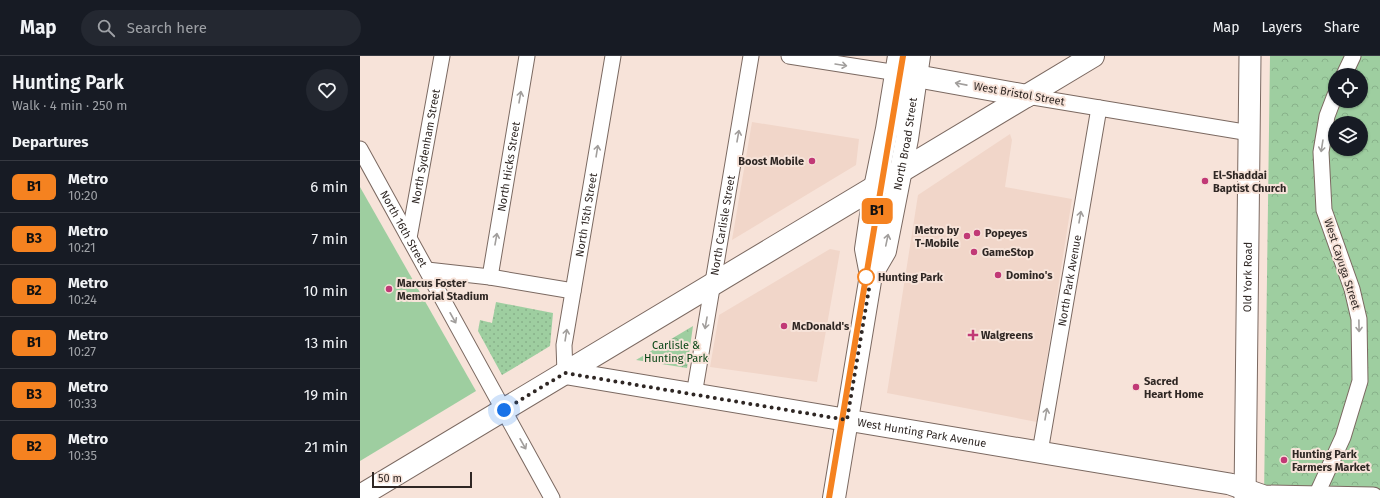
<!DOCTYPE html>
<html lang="en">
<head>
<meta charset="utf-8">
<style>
	:root { --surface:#171b24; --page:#242831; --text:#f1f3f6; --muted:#9ea1a6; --line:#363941 }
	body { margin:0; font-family:"Fira Sans",sans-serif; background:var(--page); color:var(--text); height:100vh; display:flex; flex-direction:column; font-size:15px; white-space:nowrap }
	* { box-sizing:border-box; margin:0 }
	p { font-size:13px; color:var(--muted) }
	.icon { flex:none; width:22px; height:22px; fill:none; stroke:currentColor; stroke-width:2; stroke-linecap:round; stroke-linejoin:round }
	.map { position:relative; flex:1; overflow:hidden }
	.details { display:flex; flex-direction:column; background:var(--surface); width:360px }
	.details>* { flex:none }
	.badge { padding:0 8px; border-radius:6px; font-size:14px; line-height:26px }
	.fabs { position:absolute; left:968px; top:12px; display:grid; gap:8px }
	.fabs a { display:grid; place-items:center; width:40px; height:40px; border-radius:50%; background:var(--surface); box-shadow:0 1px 3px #0004; font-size:20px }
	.scale { position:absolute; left:12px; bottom:10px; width:100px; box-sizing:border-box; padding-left:4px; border:2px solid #2f2724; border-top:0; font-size:11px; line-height:14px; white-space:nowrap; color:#2f2724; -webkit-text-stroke:3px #f7e3d9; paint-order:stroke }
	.you { position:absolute; width:20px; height:20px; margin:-10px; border:3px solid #fff; border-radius:50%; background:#1a73e8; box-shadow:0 0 0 6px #1a73e833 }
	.map>.badge { position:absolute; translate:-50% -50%; box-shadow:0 0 0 2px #fff }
	h2 { padding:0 12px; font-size:15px; line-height:36px }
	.round { display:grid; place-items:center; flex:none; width:42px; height:42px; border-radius:21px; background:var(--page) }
	.headline { display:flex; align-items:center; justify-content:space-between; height:68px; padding:0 12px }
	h1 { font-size:19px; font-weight:600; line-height:30px }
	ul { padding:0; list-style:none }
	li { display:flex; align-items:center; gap:12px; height:52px; padding:0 12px; border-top:1px solid var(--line) }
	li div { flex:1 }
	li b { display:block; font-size:15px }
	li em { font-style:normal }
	li .badge { min-width:44px; font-weight:700; text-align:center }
	header { display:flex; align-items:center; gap:24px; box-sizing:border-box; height:56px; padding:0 20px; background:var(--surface); border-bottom:1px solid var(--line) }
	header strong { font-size:19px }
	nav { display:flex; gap:22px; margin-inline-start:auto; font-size:14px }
	.search { width:280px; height:36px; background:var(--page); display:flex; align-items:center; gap:10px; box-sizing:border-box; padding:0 14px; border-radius:22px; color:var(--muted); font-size:15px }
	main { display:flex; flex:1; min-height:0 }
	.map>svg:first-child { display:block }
	.built { fill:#f1d6c9 }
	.grass { fill:url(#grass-dots) }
	.park { fill:url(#park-crowns); fill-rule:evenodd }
	.pitch { fill:#9ecea0 }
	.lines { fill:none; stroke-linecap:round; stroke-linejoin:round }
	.street-casing { stroke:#7b6961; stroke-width:17 }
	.secondary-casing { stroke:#7b6961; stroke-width:23 }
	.primary-casing { stroke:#7b6961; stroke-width:24 }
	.street { stroke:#fff; stroke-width:15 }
	.secondary { stroke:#fff; stroke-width:21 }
	.primary { stroke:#fff; stroke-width:22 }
	.oneway { stroke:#a19e9c }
	.line-casing { stroke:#fff; stroke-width:9 }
	.line { stroke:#f58220; stroke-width:6 }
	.walk { stroke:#2f2724; stroke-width:4; stroke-dasharray:0 7.2 }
	.poi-dot { fill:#c13976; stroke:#f7e3d9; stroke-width:1.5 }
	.stop-dot { fill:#fff; stroke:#f58220; stroke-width:2 }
	.labels { text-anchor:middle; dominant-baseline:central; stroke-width:4; stroke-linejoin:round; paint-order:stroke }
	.street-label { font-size:11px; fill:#2f2724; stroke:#f7e3d9 }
	.poi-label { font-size:11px; font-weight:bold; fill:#2f2724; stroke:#f7e3d9; text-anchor:start }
	.stop-label { font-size:11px; font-weight:bold; fill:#2f2724; stroke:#f7e3d9; text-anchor:start }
	.park-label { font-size:11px; fill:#094616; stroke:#f7e3d9 }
</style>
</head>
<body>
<header>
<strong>Map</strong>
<div class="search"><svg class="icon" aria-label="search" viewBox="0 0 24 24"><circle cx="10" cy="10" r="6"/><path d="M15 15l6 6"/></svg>Search here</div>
<nav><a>Map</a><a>Layers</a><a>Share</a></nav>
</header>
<main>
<section class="details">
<div class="headline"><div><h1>Hunting Park</h1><p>Walk · 4 min · 250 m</p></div><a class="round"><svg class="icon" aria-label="heart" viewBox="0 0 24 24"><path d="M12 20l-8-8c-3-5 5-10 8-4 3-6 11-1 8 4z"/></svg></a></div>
<h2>Departures</h2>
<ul>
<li><span class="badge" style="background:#f58220;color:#111">B1</span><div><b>Metro</b><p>10:20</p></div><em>6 min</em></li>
<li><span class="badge" style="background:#f58220;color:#111">B3</span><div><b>Metro</b><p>10:21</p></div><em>7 min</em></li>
<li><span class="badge" style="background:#f58220;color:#111">B2</span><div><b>Metro</b><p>10:24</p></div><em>10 min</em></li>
<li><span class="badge" style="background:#f58220;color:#111">B1</span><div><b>Metro</b><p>10:27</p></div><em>13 min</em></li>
<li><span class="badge" style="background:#f58220;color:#111">B3</span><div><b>Metro</b><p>10:33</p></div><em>19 min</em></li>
<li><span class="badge" style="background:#f58220;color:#111">B2</span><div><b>Metro</b><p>10:35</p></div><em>21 min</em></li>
</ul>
</section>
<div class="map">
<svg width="1020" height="442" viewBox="0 0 1020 442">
	<defs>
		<pattern id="grass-dots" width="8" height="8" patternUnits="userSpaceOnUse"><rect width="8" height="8" fill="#9ecea0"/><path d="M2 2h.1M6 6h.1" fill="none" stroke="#88b18a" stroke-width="1.8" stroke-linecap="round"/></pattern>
		<pattern id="park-crowns" width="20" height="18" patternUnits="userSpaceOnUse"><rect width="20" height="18" fill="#9ecea0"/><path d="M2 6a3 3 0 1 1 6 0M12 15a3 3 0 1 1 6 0" fill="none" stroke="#88b18a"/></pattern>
	</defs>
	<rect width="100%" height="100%" fill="#f7e3d9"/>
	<path class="built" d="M392,66L499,83L496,109L372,184Z
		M650,78L652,84L645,131L712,143L677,366L527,337L558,139Z
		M470,193L480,195L457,326L350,311L359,259Z"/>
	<path class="grass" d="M136,246L193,257L190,290L142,319L118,275L120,264L132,267Z"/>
	<path class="park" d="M910,0H1020V442H904ZM975,19H1001V45H975ZM975,67H1001V93H975Z
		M333,270L327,312L276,304Z"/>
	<path class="pitch" d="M0,131L116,335L0,405Z"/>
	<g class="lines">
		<g class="street-casing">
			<g id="street">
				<path d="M429,0L544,18"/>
				<path d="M984,19L993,0"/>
				<path d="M667,40L890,77"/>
				<path id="s1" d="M0,93L192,442"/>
				<path id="s2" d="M49,182L82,0"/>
				<path d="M67,214L130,221L213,235"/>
				<path id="s3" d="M130,221L167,0"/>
				<path id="s4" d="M205,317L204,289L253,0"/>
				<path id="s5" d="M334,339L391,0"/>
				<path id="s6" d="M680,396L739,52"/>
				<path d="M955,442L983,381L1000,325L999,263L992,233L964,154L961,96L967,60L975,39"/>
			</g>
		</g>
		<g class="secondary-casing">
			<g id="secondary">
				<path id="s7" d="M487,364L870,428L904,440L1013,442"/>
				<path id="s8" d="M885,442L890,0"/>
			</g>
		</g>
		<g class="primary-casing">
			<g id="primary">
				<path d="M556,20L667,40"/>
				<path id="s9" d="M511,219L525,195L547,83L559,0"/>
				<path d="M205,317L487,364"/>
				<path d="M0,440L733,0"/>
				<path d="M474,442L511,219L506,193L515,132L527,73L539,0"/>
			</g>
		</g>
		<use href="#street" class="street"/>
		<use href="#secondary" class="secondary"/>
		<use href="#primary" class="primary"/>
	</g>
	<defs><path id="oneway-shaft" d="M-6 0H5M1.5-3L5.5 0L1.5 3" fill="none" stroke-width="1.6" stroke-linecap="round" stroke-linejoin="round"/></defs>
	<g class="oneway">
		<use href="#oneway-shaft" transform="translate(481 9) rotate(9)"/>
		<use href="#oneway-shaft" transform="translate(601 28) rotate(-169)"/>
		<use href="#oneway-shaft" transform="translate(160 41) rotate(-80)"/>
		<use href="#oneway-shaft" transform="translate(378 80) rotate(-80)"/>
		<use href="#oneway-shaft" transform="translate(962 90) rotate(99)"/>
		<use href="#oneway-shaft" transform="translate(237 95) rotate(-81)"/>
		<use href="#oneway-shaft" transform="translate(720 161) rotate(-80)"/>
		<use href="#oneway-shaft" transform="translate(136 183) rotate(-80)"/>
		<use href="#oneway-shaft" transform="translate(527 184) rotate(-78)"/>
		<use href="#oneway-shaft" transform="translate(93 262) rotate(61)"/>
		<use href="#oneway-shaft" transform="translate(346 267) rotate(100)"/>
		<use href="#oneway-shaft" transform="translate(999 270) rotate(89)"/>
		<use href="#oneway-shaft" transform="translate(206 279) rotate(-81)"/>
		<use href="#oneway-shaft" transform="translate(686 358) rotate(-80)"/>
		<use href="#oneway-shaft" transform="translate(163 388) rotate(61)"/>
	</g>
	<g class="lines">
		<g class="line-casing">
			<path id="line" d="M469,442L543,0"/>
		</g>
		<use href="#line" class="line"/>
		<path class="walk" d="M144,354L205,317L487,364L511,221H506"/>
	</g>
	<g class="poi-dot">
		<circle cx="452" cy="105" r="4"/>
		<circle cx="845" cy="125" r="4"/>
		<circle cx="617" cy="177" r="4"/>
		<circle cx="607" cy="180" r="4"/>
		<circle cx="614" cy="196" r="4"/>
		<circle cx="638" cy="219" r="4"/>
		<circle cx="29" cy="233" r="4"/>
		<circle cx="424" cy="270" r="4"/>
		<path d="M611 273h4v4h4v4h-4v4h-4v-4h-4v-4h4z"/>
		<circle cx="776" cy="331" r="4"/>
		<circle cx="924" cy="404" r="4"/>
	</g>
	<circle class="stop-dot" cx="506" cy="221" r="8"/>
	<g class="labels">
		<g class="street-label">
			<text transform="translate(659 38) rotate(10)">West Bristol Street</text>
			<text stroke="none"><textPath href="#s9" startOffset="137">North Broad Street</textPath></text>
			<text stroke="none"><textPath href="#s2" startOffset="93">North Sydenham Street</textPath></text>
			<text stroke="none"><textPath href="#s3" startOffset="112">North Hicks Street</textPath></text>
			<text stroke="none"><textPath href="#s4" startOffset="160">North 15th Street</textPath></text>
			<text stroke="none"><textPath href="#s5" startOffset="172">North Carlisle Street</textPath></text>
			<text stroke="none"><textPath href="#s1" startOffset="91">North 16th Street</textPath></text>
			<text transform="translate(982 208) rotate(72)">West Cayuga Street</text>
			<text stroke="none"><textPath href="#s8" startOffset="221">Old York Road</textPath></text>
			<text stroke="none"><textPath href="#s6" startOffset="174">North Park Avenue</textPath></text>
			<text stroke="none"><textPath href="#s7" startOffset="76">West Hunting Park Avenue</textPath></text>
		</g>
		<g class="poi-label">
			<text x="444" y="105" text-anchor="end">Boost Mobile</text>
			<text x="853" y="119">El-Shaddai<tspan x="853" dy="13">Baptist Church</tspan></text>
			<text x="599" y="174" text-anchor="end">Metro by<tspan x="599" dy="13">T-Mobile</tspan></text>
			<text x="625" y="177">Popeyes</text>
			<text x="622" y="196">GameStop</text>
			<text x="646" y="219">Domino's</text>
			<text x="37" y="227">Marcus Foster<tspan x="37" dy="13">Memorial Stadium</tspan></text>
			<text x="432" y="270">McDonald's</text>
			<text x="621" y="279">Walgreens</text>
			<text x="784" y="325">Sacred<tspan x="784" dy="13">Heart Home</tspan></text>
			<text x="932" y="398">Hunting Park<tspan x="932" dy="13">Farmers Market</tspan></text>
		</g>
		<g class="stop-label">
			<text x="518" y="221">Hunting Park</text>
		</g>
		<g class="park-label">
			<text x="316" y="289">Carlisle &amp;<tspan x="316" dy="13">Hunting Park</tspan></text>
		</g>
	</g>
</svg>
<div class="fabs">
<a><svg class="icon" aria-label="locate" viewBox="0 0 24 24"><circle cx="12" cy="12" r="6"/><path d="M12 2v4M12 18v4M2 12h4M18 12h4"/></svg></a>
<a><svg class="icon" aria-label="layers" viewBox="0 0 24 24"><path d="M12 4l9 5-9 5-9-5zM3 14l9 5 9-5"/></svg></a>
</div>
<div class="scale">50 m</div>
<div class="you" style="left:144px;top:354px"></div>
<b class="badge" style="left:517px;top:155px;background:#f58220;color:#111">B1</b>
</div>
</main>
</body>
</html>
